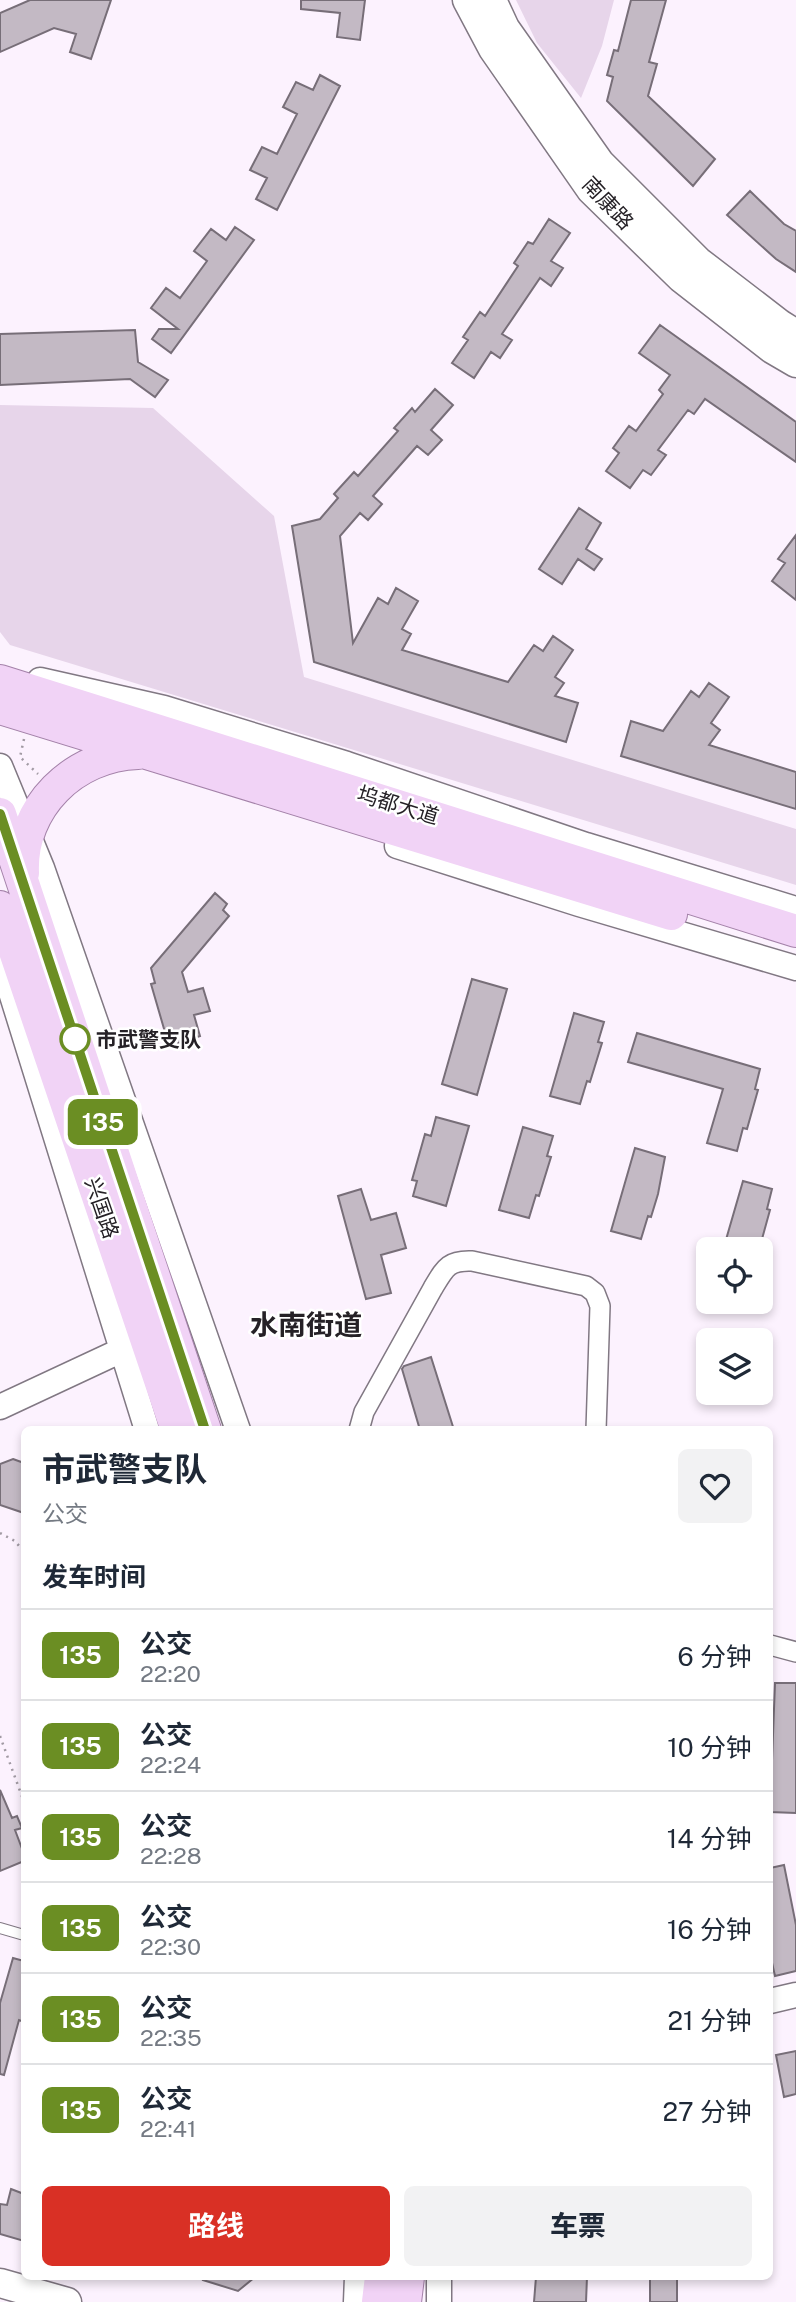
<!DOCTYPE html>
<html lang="zh">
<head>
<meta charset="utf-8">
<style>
	:root { --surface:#fff; --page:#f2f2f3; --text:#1f2937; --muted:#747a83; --line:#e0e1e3; --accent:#d93025 }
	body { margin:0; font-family:"Public Sans","Noto Sans SC",sans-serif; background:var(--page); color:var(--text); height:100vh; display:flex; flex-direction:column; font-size:26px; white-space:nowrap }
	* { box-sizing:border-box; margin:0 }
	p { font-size:23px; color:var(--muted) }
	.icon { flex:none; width:38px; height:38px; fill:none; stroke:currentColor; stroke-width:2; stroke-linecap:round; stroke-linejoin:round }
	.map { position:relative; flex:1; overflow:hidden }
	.panel { position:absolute; left:21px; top:1426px; width:752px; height:854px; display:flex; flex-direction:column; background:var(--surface); border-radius:10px; box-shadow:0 4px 10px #0003 }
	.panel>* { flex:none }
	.badge { padding:0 14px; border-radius:10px; font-size:24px; line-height:46px }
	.controls { position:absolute; left:696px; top:1237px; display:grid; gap:14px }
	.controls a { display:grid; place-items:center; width:77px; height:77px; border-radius:10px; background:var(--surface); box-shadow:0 4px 10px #0003; font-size:35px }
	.map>.badge { position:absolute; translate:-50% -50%; box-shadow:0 0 0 4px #fff }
	h2 { padding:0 21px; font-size:26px; line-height:63px }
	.round { display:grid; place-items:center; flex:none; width:74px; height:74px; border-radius:10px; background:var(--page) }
	.summary { display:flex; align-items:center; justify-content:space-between; height:119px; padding:0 21px }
	h1 { font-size:33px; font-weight:700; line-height:52px }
	.action { display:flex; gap:14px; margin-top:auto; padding:14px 21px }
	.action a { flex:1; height:80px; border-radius:10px; background:var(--accent); color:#fff; font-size:28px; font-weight:700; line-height:80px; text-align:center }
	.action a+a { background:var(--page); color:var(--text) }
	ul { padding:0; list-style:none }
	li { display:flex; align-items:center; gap:21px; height:91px; padding:0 21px; border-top:2px solid var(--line) }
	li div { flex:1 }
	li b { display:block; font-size:26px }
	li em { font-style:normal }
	li .badge { min-width:77px; font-weight:700; text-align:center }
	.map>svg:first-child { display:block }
	.green { fill:#e7d5ea }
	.building { fill:#c3b9c4; stroke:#776e78; stroke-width:2 }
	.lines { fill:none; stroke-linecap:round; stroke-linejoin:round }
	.service-casing { stroke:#817883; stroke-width:12 }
	.minor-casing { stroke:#817883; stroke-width:22 }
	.tertiary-casing { stroke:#817883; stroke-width:27 }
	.secondary-casing { stroke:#817883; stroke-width:31 }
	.primary-casing { stroke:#a482a9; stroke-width:34 }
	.path { stroke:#a19aa3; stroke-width:2.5; stroke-dasharray:2 5; stroke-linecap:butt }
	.service { stroke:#fff; stroke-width:10 }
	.minor { stroke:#fff; stroke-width:19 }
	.tertiary { stroke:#fff; stroke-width:24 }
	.secondary { stroke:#fff; stroke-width:28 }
	.primary { stroke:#f1d3f6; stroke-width:32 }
	.line-casing { stroke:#fff; stroke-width:16 }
	.line { stroke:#6b8e23; stroke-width:10 }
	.stop-dot { fill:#fff; stroke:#6b8e23; stroke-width:3.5 }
	.labels { text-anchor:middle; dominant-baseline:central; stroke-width:5; stroke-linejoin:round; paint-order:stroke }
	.street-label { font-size:21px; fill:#252126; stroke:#fff }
	.stop-label { font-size:21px; font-weight:bold; fill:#252126; stroke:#fff; text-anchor:start }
	.district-label { font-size:28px; font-weight:bold; fill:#252126; stroke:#fff }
</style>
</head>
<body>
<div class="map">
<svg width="796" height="2302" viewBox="0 0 796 2302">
	<rect width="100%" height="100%" fill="#fcf2fe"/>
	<path class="green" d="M516,0H614L602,46L581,98L537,43Z
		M0,405L153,408L274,516L304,677L796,829V885L10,645L0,632Z"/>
	<path class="building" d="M30,0H111L91,59L70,52L76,34L54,28L0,52V13Z
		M301,0H365L360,40L337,37L340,13L301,9Z
		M631,0H666L649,62L657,64L648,96L715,159L693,186L607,101L613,77L607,75L614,50L618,51Z
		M320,75L340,86L277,210L256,199L267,178L250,170L262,147L277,154L297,114L283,107L296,82L313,90Z
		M750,191L784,224L796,231V272L776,259L727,215Z
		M549,219L570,233L551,261L563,268L551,286L540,278L502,334L512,340L500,358L491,352L474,378L452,363L468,340L463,337L480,312L485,316L518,266L514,263L528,242L533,244Z
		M235,227L254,240L171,353L152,339L159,329H178L151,308L166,288L180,298L207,261L194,251L211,229L226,240Z
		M660,325L796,422V462L705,399L694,414L688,410L658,450L666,455L651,475L643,470L630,488L606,471L619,453L613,448L629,426L636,431L663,394L659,390L670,375L639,353Z
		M135,330L138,362L168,380L155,397L130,379L0,385V334Z
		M435,389L453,405L431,430L442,440L428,455L417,446L373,496L382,504L368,520L360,513L340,536L353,643L378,598L388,604L396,588L418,601L402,629L411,634L402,650L508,682L534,645L543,651L553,636L573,650L555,677L564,683L555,696L578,703L566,742L314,662L292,526L320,519L338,498L334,494L354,472L358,476L398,431L394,428L412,408L415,412Z
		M579,508L601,523L586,549L602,559L594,570L578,559L562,584L539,569Z
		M796,535V600L772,581L785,563L778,559Z
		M709,683L729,697L711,723L720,730L709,745L796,772V809L621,756L631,721L663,731L691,691L699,697Z
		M215,893L227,904L223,910L229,916L182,972L188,992L203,988L210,1011L194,1015L200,1036L169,1046L151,984L155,983L151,968Z
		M472,979L507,989L477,1095L442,1084Z
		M574,1013L604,1022L598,1042L602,1043L590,1082L587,1081L580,1104L550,1096Z
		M637,1033L760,1069L755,1089L758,1090L747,1129L743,1128L737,1151L707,1143L723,1089L628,1062Z
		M436,1117L469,1126L446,1206L413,1196L417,1181L412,1180L425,1134L431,1136Z
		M523,1127L553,1136L547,1156L551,1157L539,1196L536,1195L529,1218L499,1210Z
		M635,1148L665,1157L658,1194L651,1217L648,1216L641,1239L611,1231Z
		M743,1181L772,1189L767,1209L770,1210L759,1250H723Z
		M361,1189L371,1220L396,1213L406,1248L381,1255L391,1293L366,1299L338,1196Z
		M431,1357L454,1430H420L402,1369L404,1366Z
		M13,1459L24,1463V1513L0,1505V1464Z
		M775,1683H796V1813L770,1812Z
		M0,1790L12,1818L17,1816L22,1828L15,1830L24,1854V1861L0,1871Z
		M784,1865L796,1925V1971L775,1976L770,1954V1868Z
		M13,1958L24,1961V2022L19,2020L4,2075L0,2074V2003Z
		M796,2051V2094L784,2097L776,2055Z
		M11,2189L24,2194V2241L0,2234V2204L7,2205Z
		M204,2277H255L238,2291L203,2280Z
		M536,2277H587L586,2302H534Z
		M650,2277H677V2302H650Z"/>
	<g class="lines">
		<g class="service-casing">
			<path id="service" d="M0,1928L24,1935"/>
		</g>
		<g class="minor-casing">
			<path id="minor" d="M359,1430L364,1412L433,1288C445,1268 448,1260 472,1261L586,1286L595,1293L600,1306L596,1430
				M770,1645L796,1652"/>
		</g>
		<g class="tertiary-casing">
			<path id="tertiary" d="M40,680L164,708L347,764L586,845L796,909
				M0,766L42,868L238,1430
				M397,846L579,904L796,968
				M0,957L147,1430
				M0,1407L122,1350
				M770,2001L796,1995
				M356,2302L357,2277
				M439,2302V2277"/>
		</g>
		<g class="secondary-casing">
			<path id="secondary" d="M467,0L493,49L591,190L681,278L772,349L796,363
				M492,0L505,28L600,163L698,261L780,324L796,334
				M0,2283L67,2302"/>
		</g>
		<g class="primary-casing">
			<path id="primary" d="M0,681L796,931
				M0,708L671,914
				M0,814L205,1430
				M23,873C20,807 74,755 138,753
				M0,907L177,1430
				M378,2302L381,2277
				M405,2302L408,2277"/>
		</g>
		<path class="path" d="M24,739L20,757L38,774
			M0,1533L15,1541L24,1552
			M0,1736L24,1802"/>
		<use href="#service" class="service"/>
		<use href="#minor" class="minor"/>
		<use href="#tertiary" class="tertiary"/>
		<use href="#secondary" class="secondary"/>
		<use href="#primary" class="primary"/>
	</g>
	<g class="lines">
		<g class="line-casing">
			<path id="line" d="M0,814L205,1430"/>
		</g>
		<use href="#line" class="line"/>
	</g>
	<circle class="stop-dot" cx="75" cy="1039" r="14"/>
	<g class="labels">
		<g class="street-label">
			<text transform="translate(608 203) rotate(47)">南康路</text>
			<text transform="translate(398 805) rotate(17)">坞都大道</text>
			<text transform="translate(102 1208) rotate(71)">兴国路</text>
		</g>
		<g class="stop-label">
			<text x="96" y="1039">市武警支队</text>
		</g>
		<g class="district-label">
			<text x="306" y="1324">水南街道</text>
		</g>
	</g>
</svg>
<div class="controls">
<a><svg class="icon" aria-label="locate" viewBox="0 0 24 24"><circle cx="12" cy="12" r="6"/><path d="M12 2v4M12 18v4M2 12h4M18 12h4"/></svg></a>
<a><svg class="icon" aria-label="layers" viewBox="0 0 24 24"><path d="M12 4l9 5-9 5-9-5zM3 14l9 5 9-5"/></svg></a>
</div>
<b class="badge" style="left:103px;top:1122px;background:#6b8e23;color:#fff">135</b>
<section class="panel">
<div class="summary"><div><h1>市武警支队</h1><p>公交</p></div><a class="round"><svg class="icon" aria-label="heart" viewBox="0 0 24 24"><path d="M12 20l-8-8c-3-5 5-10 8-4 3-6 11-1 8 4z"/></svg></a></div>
<h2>发车时间</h2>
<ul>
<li><span class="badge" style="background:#6b8e23;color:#fff">135</span><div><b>公交</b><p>22:20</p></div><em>6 分钟</em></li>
<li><span class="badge" style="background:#6b8e23;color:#fff">135</span><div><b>公交</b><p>22:24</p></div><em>10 分钟</em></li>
<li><span class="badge" style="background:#6b8e23;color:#fff">135</span><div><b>公交</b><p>22:28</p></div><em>14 分钟</em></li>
<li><span class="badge" style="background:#6b8e23;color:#fff">135</span><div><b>公交</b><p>22:30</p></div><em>16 分钟</em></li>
<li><span class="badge" style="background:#6b8e23;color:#fff">135</span><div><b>公交</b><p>22:35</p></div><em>21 分钟</em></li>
<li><span class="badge" style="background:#6b8e23;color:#fff">135</span><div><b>公交</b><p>22:41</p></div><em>27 分钟</em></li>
</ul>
<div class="action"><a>路线</a><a>车票</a></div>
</section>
</div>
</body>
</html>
